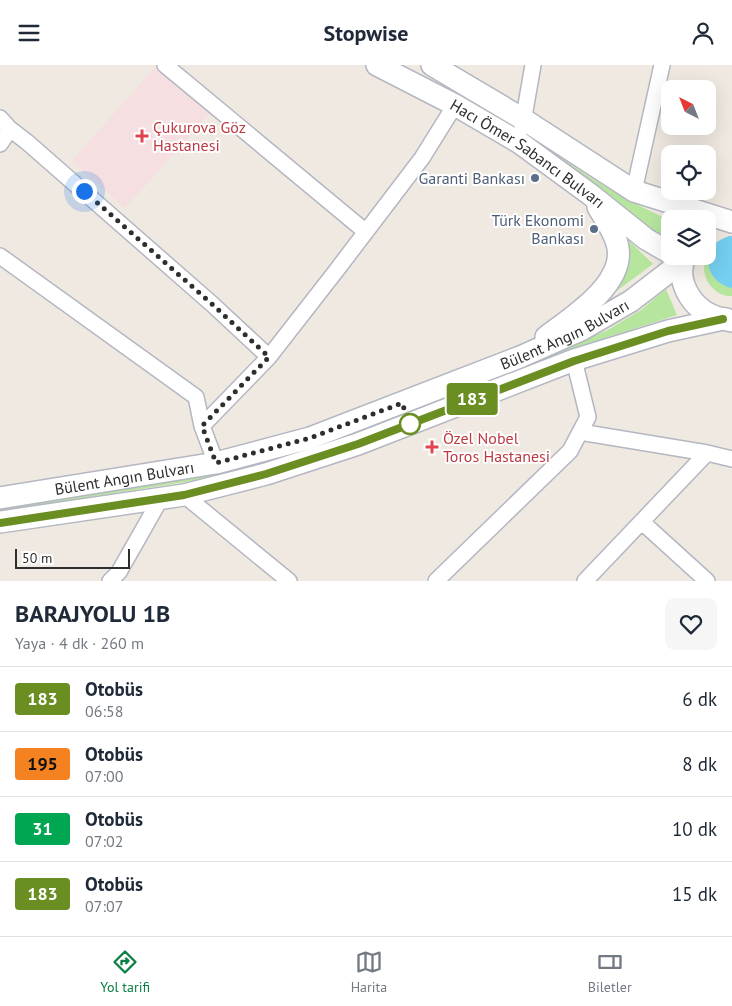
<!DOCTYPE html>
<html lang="tr">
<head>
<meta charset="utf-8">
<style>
	:root { --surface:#fff; --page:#f6f6f7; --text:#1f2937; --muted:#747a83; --line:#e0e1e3; --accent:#0b8043 }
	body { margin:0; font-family:"PT Sans",sans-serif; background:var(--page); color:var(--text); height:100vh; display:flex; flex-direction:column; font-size:19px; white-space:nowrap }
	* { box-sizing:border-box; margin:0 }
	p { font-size:16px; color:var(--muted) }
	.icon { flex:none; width:28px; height:28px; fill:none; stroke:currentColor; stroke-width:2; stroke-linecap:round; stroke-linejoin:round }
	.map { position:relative; height:516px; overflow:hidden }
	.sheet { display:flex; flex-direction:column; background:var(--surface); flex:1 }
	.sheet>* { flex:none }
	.badge { padding:0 10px; border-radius:4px; font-size:18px; line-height:32px }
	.needle { width:32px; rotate:318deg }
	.tools { position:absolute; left:661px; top:15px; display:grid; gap:10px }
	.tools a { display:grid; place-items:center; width:55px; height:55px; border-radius:10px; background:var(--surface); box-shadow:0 5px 20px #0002; font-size:25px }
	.scale { position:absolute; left:15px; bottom:12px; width:115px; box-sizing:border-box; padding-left:5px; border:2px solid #2e2e2e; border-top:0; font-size:14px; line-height:18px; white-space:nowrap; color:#2e2e2e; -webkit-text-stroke:4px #fff; paint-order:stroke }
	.you { position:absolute; width:25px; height:25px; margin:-12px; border:4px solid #fff; border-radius:50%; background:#1a73e8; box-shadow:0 0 0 8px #1a73e833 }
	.map>.badge { position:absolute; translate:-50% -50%; box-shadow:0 0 0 2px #fff }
	.round { display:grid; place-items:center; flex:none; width:52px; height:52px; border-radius:10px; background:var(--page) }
	.headline { display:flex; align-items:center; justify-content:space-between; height:85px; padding:0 15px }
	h1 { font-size:24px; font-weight:600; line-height:38px }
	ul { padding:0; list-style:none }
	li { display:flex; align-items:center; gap:15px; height:65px; padding:0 15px; border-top:1px solid var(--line) }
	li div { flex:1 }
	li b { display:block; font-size:19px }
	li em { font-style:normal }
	li .badge { min-width:55px; font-weight:700; text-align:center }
	header { display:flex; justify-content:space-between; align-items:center; height:65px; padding:0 15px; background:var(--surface); font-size:22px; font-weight:600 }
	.tab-bar { display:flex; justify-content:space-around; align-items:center; height:70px; border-top:1px solid var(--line); background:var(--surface); font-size:14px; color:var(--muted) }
	.tab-bar a { display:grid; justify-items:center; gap:2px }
	.tab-bar .active { color:var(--accent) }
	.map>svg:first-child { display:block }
	.medical { fill:#f5dfe0 }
	.grass { fill:#b6e59e }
	.water { fill:#75cff0 }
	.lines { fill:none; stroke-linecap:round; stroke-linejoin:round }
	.street-casing { stroke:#b4b7c1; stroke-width:18 }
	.secondary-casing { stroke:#b4b7c1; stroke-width:24 }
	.street { stroke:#fff; stroke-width:15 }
	.secondary { stroke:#fff; stroke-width:21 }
	.line-casing { stroke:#fff; stroke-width:11 }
	.line { stroke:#6b8e23; stroke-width:8 }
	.walk { stroke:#2e2e2e; stroke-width:5; stroke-dasharray:0 9 }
	.health-dot { fill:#e0444e; stroke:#fff; stroke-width:2 }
	.service-dot { fill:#5c6f8a; stroke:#fff; stroke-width:2 }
	.stop-dot { fill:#fff; stroke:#6b8e23; stroke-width:2.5 }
	.labels { text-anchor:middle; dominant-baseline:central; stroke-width:4; stroke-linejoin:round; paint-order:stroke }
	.health-label { font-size:16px; fill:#be3a42; stroke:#fff; text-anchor:start }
	.street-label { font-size:16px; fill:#2e2e2e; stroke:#fff }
	.service-label { font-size:16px; fill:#4e5e75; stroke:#fff; text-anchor:end }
</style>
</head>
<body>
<header><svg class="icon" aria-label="menu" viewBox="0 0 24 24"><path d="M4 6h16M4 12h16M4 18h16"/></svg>Stopwise<svg class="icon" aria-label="person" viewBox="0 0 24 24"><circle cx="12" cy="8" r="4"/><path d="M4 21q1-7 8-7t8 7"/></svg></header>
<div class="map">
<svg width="732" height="516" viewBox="0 0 732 516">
	<rect width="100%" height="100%" fill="#efe9e1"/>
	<path class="medical" d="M157,0H160L212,46L125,143L72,96Z"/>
	<path class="grass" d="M538,77C580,106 622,135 670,155V171L665,178L535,81Z
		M616,163L653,199L607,233Z
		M732,180V231C710,232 693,202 713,186C718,183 726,182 732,180Z
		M666,224L677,250L608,272L311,389L211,413L0,446V442L210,408L264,398L309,384L380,359L606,266L641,245Z"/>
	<path class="water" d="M729,171H732V223C712,220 700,196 715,179C719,175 724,173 729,171Z"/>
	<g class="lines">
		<g class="street-casing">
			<path id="street" d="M165,0L366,167
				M0,53L10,64L0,79
				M522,63L533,0
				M10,64L27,77L212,239L269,292
				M634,126L662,0
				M0,191L196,332L202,361L216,398
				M202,361L269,292L336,206L422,93L455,40
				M580,367L707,388L732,394
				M184,430L289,516
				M642,457L707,516
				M110,516L119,507L161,433
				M436,516L570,386L588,352L574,295
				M585,516L707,388"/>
		</g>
		<g class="secondary-casing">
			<g id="secondary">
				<path id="s1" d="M377,0L455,40L520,78L591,130L646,174L670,188"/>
				<path d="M432,0L523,54L634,126L732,157"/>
				<path d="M685,191C673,219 697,252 726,254"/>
				<path d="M546,272C571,253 624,220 618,183C616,169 605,154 598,142"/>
				<path id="s2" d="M0,433L216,398L310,373L520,292L581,265L631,236L683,196"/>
				<path d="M0,457L184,430L266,409L358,379L574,295L668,266L723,254L732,256"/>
			</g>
		</g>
		<use href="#street" class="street"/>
		<use href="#secondary" class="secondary"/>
	</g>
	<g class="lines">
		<g class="line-casing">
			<path id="line" d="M0,458L184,430L266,409L358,379L574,296L668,266L723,254"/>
		</g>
		<use href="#line" class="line"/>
		<path class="walk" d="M84,126L212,239L269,292L202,361L216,398L310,373L402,338L410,359"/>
	</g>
	<g class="health-dot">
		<path d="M139.5 63.5h5v5h5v5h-5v5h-5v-5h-5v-5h5z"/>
		<path d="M429.5 374.5h5v5h5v5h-5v5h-5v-5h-5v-5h5z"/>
	</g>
	<g class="service-dot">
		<circle cx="535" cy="113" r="5"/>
		<circle cx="594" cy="164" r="5"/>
	</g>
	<circle class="stop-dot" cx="410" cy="359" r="10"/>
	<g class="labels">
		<g class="health-label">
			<text x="153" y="62">Çukurova Göz<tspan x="153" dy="18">Hastanesi</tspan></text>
			<text x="443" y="373">Özel Nobel<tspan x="443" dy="18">Toros Hastanesi</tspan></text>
		</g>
		<g class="street-label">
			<text stroke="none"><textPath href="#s1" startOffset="175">Hacı Ömer Sabancı Bulvarı</textPath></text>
			<text stroke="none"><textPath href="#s2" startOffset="591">Bülent Angın Bulvarı</textPath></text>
			<text stroke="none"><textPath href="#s2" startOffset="126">Bülent Angın Bulvarı</textPath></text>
		</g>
		<g class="service-label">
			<text x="525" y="113">Garanti Bankası</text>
			<text x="584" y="155">Türk Ekonomi<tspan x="584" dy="18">Bankası</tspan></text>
		</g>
	</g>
</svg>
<div class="tools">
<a><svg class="needle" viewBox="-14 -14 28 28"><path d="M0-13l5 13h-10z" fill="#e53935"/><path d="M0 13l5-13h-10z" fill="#747a83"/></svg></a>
<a><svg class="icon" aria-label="locate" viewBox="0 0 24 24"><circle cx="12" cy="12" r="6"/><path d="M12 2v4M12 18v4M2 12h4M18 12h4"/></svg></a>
<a><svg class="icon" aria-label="layers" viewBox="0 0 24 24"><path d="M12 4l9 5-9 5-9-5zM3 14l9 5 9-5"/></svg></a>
</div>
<div class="scale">50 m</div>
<div class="you" style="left:84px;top:126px"></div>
<b class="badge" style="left:472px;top:334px;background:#6b8e23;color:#fff">183</b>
</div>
<section class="sheet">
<div class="headline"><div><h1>BARAJYOLU 1B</h1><p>Yaya · 4 dk · 260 m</p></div><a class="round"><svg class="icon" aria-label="heart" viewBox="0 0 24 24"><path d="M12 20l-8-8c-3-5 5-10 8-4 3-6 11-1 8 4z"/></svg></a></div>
<ul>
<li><span class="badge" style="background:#6b8e23;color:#fff">183</span><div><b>Otobüs</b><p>06:58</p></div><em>6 dk</em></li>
<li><span class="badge" style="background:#f58220;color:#111">195</span><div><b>Otobüs</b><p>07:00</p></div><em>8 dk</em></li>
<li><span class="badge" style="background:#00a651;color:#fff">31</span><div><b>Otobüs</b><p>07:02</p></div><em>10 dk</em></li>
<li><span class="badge" style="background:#6b8e23;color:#fff">183</span><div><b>Otobüs</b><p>07:07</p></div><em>15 dk</em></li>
</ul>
</section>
<nav class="tab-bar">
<a class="active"><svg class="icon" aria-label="directions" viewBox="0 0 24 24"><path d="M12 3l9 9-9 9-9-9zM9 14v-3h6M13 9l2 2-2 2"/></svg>Yol tarifi</a>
<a><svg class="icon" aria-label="map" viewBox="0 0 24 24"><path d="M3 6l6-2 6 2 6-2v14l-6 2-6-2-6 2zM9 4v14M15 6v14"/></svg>Harita</a>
<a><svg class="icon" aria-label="tickets" viewBox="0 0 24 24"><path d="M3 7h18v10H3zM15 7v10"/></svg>Biletler</a>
</nav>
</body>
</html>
